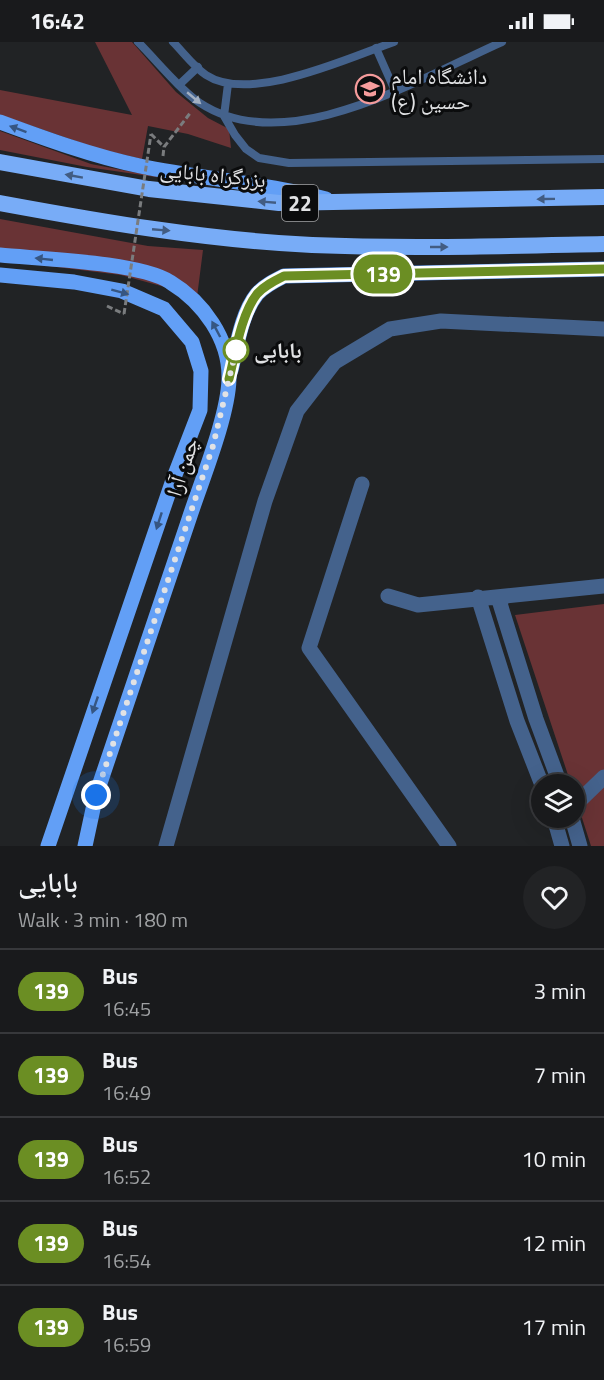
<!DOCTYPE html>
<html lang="en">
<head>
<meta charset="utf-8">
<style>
	:root { --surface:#191a1c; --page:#222325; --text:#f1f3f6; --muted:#9fa1a3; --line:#37383b }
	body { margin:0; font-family:"Titillium Web","Noto Naskh Arabic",sans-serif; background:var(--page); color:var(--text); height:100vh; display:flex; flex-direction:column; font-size:22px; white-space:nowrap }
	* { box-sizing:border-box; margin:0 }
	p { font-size:20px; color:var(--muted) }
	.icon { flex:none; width:33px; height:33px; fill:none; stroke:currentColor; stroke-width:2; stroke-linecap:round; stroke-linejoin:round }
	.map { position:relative; height:804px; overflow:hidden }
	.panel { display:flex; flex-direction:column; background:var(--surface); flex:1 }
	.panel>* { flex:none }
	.badge { padding:0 12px; border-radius:20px; font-size:21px; line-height:39px }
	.fabs { position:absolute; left:531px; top:732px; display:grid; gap:12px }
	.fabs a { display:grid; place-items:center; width:54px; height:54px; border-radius:50%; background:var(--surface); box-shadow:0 6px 24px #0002,0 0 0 2px var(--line); font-size:30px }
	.you { position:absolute; width:30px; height:30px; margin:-15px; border:4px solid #fff; border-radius:50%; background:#1a73e8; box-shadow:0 0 0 9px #1a73e833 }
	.map>.badge { position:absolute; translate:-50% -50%; box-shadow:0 0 0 3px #fff }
	.round { display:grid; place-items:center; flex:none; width:63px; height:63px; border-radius:32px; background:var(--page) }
	.head { display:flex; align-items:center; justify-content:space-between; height:102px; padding:0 18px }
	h1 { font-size:28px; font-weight:600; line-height:45px }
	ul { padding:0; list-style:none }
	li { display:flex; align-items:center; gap:18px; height:84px; padding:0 18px; border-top:2px solid var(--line) }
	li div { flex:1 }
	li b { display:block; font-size:22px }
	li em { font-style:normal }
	li .badge { min-width:66px; font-weight:700; text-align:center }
	.status { display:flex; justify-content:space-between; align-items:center; height:42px; padding:0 30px; background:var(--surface); direction:ltr }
	.status svg { height:16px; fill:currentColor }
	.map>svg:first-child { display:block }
	.green { fill:#693335 }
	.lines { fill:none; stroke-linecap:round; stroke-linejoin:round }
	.path { stroke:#7a7c7e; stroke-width:3; stroke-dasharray:6 3; stroke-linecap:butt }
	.service { stroke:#44628c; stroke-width:8 }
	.minor { stroke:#44628c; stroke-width:15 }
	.primary { stroke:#629ff6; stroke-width:15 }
	.trunk { stroke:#78acf7; stroke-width:16 }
	.path-bridge { stroke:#7a7c7e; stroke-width:3; stroke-dasharray:6 3; stroke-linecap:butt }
	.oneway { fill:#a2afc1 }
	.oneway2 { fill:#365682 }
	.oneway3 { fill:#425c82 }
	.line-casing { stroke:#fff; stroke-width:14 }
	.line { stroke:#6b8e23; stroke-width:9 }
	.walk { stroke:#e1e2e4; stroke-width:6; stroke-dasharray:0 10.8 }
	.stop-dot { fill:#fff; stroke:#6b8e23; stroke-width:3 }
	.labels { text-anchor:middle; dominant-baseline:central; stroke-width:6; stroke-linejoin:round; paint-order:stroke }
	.shield { fill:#0b0c0d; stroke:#a1a2a4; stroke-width:1.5 }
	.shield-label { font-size:21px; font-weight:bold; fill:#e1e2e4 }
	.poi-label { font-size:22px; fill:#e1e2e4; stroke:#0b0c0d; text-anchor:start }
	.street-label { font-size:22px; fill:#e1e2e4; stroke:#0b0c0d }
	.stop-label { font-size:22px; font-weight:bold; fill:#e1e2e4; stroke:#0b0c0d; text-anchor:start }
</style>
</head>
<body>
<div class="status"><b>16:42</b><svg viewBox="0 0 49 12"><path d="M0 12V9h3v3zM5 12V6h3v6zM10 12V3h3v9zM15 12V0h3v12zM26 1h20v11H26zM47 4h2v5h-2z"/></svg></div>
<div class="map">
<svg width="604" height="804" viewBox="0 0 604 804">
	<rect width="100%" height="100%" fill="#212325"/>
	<path class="green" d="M95,0H132L176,50L208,76L229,87L231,106L188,92L148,84L142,117L99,107L0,73V48L132,73Z
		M0,89L91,122L169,137L87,125L0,108Z
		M0,177L148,204L203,208L196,263L172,247L121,233L0,218Z
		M604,562V804H591L575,754L574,742H571L515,573Z"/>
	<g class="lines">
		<path class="path" d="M151,92L164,105
			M163,114L164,105L191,70
			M107,264L124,272"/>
		<path class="service" d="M138,0C157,19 179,47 200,61C287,118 420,36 502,0
			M173,0C183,10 194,25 206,33C250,62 348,16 394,0
			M376,6L395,49
			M180,42L198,25
			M228,42L224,74L235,93L246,107L259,116L289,121L604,117"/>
		<path class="minor" d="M362,442L309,606L449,804
			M388,554L418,563L604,544
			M478,555L517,679L542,743
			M498,555L536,677L560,742
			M574,764L604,735
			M554,776L562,804
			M572,776L580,804
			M166,804L265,459L297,369L335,320L390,287L441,279L604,287"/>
		<path class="primary" d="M0,80C46,97 93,114 140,124C202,137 265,141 326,157
			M0,213C40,217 139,220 170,240C203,260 230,297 229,337C228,375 201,440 189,477C158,569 127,661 96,753L85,804
			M0,233L74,240L122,249L164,267L192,300L201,329L200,368L173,438L48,804
			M231,328C237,305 241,272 257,252C264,244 274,239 284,234L604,227"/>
		<path class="trunk" d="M0,120L149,147L279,161L604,155
			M0,161C103,180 207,198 312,203C409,207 507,204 604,202"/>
		<path class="path-bridge" d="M124,272L151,92"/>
	</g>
	<defs><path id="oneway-solid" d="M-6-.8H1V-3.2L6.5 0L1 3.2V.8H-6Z" transform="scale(1.5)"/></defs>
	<use class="oneway" href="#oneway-solid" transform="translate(194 56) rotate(40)"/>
	<g class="oneway2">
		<use href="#oneway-solid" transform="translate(18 87) rotate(-160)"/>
		<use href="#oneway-solid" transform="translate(44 217) rotate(-174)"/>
		<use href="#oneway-solid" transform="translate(120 250) rotate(15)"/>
		<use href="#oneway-solid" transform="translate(216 287) rotate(-118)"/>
		<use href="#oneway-solid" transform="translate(159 479) rotate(108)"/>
		<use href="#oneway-solid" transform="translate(95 663) rotate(109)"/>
	</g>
	<g class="oneway3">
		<use href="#oneway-solid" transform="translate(74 134) rotate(-170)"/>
		<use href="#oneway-solid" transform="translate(546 157) rotate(179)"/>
		<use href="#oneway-solid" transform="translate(267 160) rotate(-175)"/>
		<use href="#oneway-solid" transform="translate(161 188) rotate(5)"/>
		<use href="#oneway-solid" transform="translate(439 205)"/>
	</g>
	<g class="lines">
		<g class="line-casing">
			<path id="line" d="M229,337C235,313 241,272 257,252C264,244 274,239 284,234L604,227"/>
		</g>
		<use href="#line" class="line"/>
		<path class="walk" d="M96,753L213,404L237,304L236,308"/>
	</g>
	<defs>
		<g id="university-ring" transform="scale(1.5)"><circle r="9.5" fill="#0b0c0d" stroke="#f59b9b" stroke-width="1.5"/><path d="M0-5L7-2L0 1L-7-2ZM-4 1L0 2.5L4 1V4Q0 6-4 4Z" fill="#f59b9b"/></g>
	</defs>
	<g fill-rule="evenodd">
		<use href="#university-ring" x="370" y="47"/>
	</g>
	<circle class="stop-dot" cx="236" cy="308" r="12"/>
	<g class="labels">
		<rect class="shield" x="282" y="143" width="36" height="36" rx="4.5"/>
		<g class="shield-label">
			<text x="300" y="161">22</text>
		</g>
		<g class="poi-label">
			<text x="391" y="34">دانشگاه امام<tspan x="391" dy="25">حسین (ع)</tspan></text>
		</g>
		<g class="street-label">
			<text transform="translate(213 132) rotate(6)">بزرگراه بابایی</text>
			<text transform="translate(182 425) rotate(-72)">چمن آرا</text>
		</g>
		<g class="stop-label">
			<text x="254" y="308">بابایی</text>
		</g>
	</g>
</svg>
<div class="fabs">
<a><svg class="icon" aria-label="layers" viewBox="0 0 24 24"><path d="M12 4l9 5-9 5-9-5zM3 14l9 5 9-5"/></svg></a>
</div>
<div class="you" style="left:96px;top:753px"></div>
<b class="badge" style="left:383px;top:232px;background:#6b8e23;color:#fff">139</b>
</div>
<section class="panel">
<div class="head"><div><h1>بابایی</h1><p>Walk · 3 min · 180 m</p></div><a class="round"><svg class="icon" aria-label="heart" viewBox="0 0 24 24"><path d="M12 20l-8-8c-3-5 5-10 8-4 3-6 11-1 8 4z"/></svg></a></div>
<ul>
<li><span class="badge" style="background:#6b8e23;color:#fff">139</span><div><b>Bus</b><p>16:45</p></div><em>3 min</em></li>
<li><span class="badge" style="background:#6b8e23;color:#fff">139</span><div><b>Bus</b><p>16:49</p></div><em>7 min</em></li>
<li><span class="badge" style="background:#6b8e23;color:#fff">139</span><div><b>Bus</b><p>16:52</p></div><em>10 min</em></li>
<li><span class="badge" style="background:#6b8e23;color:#fff">139</span><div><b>Bus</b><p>16:54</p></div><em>12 min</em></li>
<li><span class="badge" style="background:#6b8e23;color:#fff">139</span><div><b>Bus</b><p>16:59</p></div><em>17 min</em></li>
</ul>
</section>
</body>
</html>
